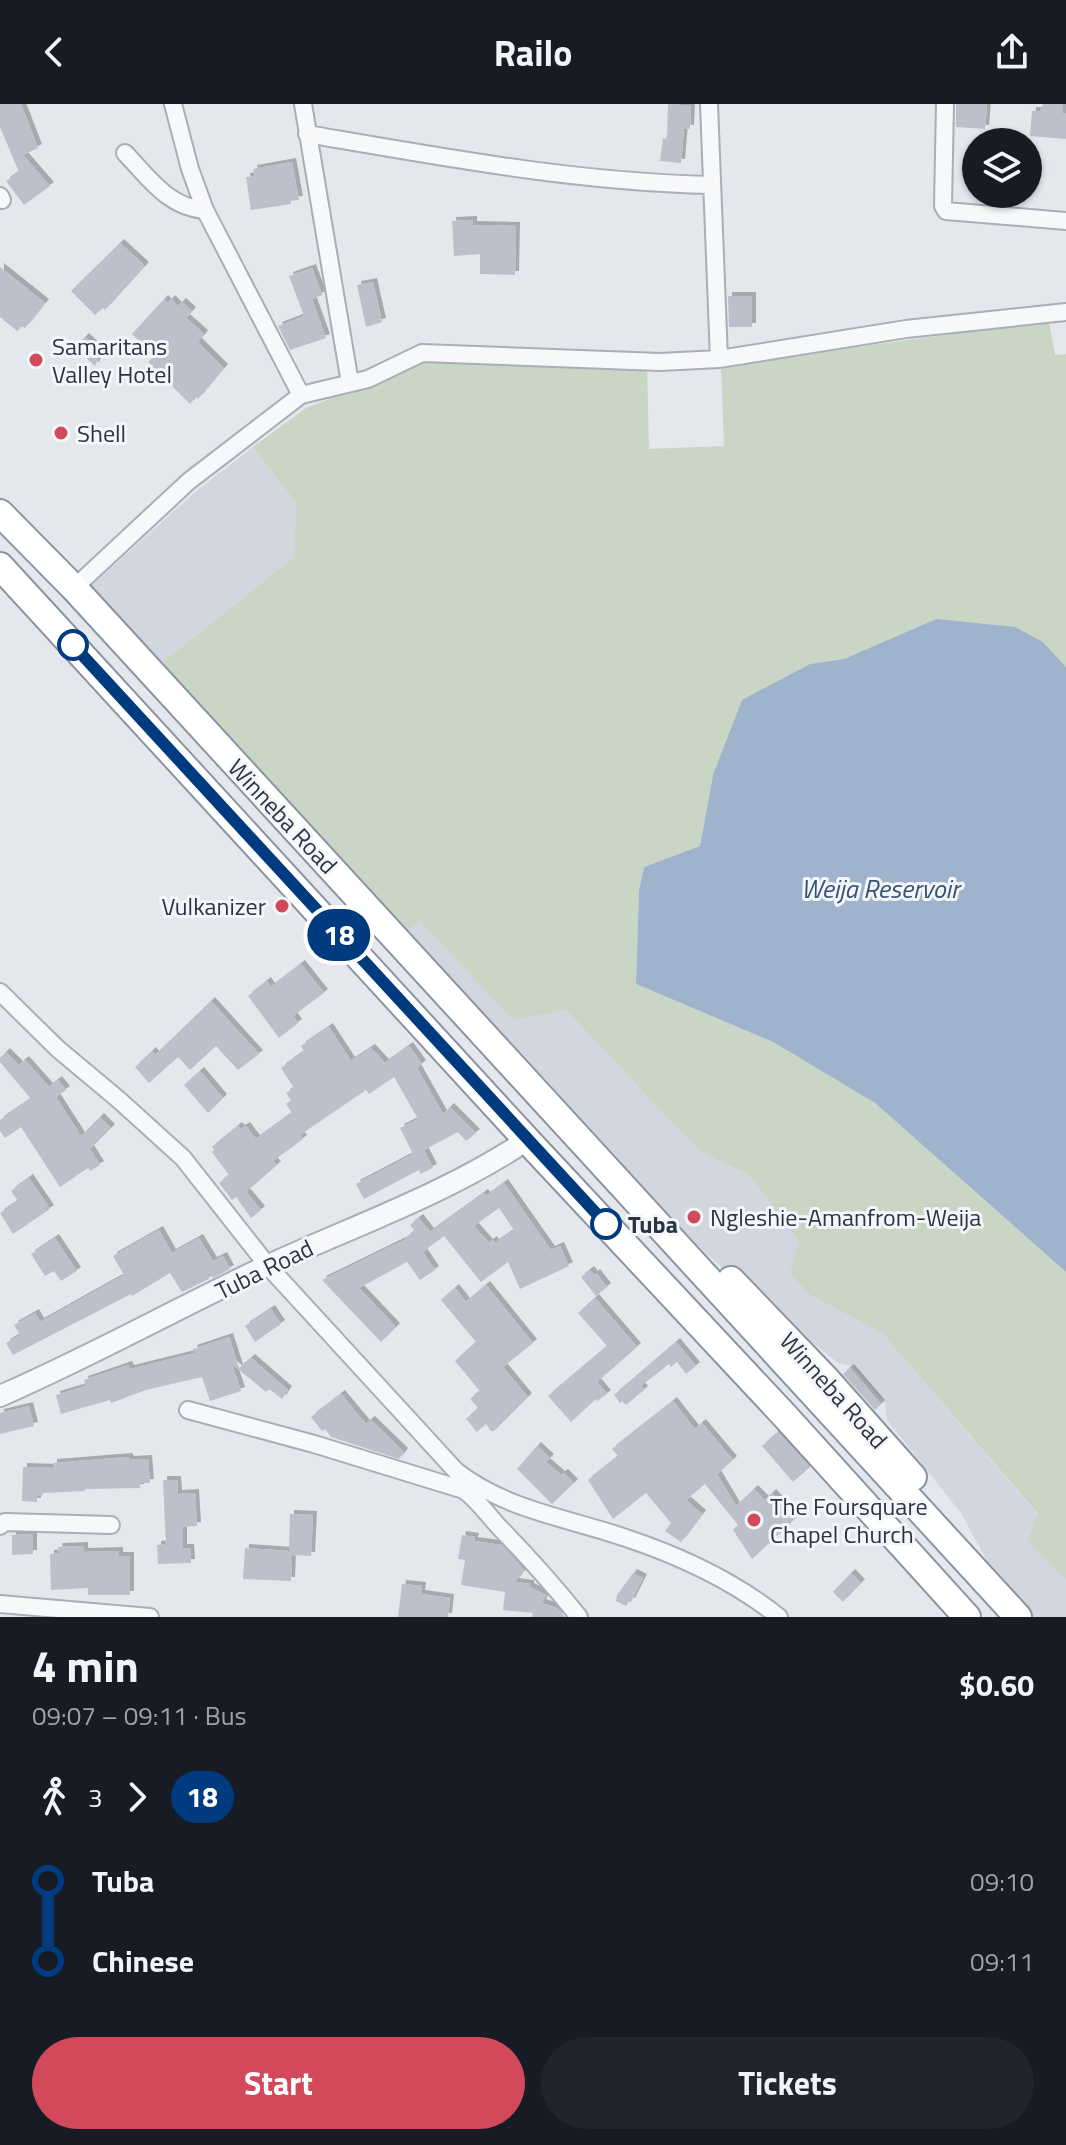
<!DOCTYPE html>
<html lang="en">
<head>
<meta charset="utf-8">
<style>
	:root { --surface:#171b24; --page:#20242c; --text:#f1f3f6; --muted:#9ea1a6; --accent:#d1495b }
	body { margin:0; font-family:"Titillium Web",sans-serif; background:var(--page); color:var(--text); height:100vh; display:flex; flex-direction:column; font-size:30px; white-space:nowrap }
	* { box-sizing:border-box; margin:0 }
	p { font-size:26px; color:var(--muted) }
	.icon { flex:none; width:44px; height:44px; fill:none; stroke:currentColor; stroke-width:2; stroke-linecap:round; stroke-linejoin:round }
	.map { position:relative; height:1513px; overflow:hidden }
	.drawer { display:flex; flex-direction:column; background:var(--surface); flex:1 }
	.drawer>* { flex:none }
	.badge { padding:0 16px; border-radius:26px; font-size:28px; line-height:52px }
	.fabs { position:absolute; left:962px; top:24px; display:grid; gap:16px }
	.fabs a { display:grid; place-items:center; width:80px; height:80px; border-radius:50%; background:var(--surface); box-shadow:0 2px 6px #0004; font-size:40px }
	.map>.badge { position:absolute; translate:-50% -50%; box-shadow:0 0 0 4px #fff }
	.legs { display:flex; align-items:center; gap:12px; height:88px; padding:0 32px; font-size:26px }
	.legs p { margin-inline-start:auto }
	.head { display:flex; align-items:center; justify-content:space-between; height:136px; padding:0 32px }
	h1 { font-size:44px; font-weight:700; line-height:60px }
	.cta { display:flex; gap:16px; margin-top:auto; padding:16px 32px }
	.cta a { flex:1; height:92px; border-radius:48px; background:var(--accent); color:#fff; font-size:32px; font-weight:700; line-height:92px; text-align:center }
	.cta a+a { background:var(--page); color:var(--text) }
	ul { padding:0 32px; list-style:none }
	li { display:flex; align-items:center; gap:28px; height:80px; font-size:30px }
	li i { display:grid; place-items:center; width:12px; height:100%; margin:0 10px; background:currentColor }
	li i::after { content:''; width:20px; height:20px; margin:-10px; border:6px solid; border-radius:50%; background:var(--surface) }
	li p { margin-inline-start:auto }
	li:first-child i { background:linear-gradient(#0000 50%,currentColor 0) }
	li:last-child i { background:linear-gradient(currentColor 50%,#0000 0) }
	header { display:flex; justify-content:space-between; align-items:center; height:104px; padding:0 32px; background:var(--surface); font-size:36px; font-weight:700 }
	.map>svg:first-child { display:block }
	.built { fill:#d2d6de }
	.green { fill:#c9d6c5 }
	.water { fill:#9fb4cc }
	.building { fill:#bbc0ca; fill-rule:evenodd; filter:url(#shadow) }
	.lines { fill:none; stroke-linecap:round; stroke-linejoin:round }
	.minor-casing { stroke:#a9aeb7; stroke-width:20 }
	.tertiary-casing { stroke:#a9aeb7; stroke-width:24 }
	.trunk-casing { stroke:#8b94a3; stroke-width:30 }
	.minor { stroke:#f7f8fa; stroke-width:16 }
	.tertiary { stroke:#f7f8fa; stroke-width:20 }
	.trunk { stroke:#fff; stroke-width:26 }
	.line-1-casing { stroke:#fff; stroke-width:18 }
	.line-1 { stroke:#003b80; stroke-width:12 }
	.poi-dot { fill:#d1495b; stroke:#f4f6f9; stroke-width:3 }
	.stop-1-dot { fill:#fff; stroke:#003b80; stroke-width:4 }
	.labels { text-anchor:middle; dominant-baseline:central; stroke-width:6; stroke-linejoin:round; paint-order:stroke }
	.poi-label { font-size:24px; fill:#2b3445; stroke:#f4f6f9; text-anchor:start }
	.street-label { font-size:24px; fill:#2b3445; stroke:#f4f6f9 }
	.stop-label { font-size:24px; font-weight:bold; fill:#2b3445; stroke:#f4f6f9; text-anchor:start }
	.water-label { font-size:26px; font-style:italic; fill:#34527a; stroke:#f4f6f9 }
</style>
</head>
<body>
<header><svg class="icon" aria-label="back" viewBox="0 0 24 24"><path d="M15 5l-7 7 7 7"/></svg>Railo<svg class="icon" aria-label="share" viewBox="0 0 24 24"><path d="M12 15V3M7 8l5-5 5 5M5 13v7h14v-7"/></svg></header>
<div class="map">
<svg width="1066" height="1513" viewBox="0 0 1066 1513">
	<defs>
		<filter id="shadow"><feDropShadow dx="4" dy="-4" stdDeviation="0" flood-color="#0004"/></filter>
	</defs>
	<rect width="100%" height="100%" fill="#e4e7ec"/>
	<path class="built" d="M253,343L296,399L294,453L159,561L90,483L194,389Z
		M419,816L513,915L566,906L699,1047L749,1071L799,1137L810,1191L882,1229L1038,1411L1027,1436L1066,1476V1513H1032L994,1470L961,1409L887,1316L885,1299L853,1263L838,1259L740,1180L679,1125L403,830Z"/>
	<path class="green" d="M1049,217L1055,251L1066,250V563L1043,538L936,515L844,555L810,560L713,671L700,742L644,763L639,786L636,880L773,938L875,999L1066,1168V1476L1027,1436L1038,1410L882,1229L810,1191L790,1169L799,1137L749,1071L699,1047L566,906L513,916L420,817L403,830L159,561L294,453L296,399L253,343L306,304L422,259L507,257L647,263L649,345L724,342L721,261Z"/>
	<path class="water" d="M936,515L1015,523L1043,538L1066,563V1168L875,999L773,938L636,880L639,786L644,763L700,742L713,671L742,596L810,560L844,555Z"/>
	<path class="building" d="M0,0H21L38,44L23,51L50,82L24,101L6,77L19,68L0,23Z
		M668,0L691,2L690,25L684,24L681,59L660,57L663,34L667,35Z
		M956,0H987L985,25L956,23Z
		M1043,0L1063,1L1062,9H1066V35L1030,32L1032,7H1040Z
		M292,58L299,96L291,97V100L251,106L246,73L255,72L253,65Z
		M473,116V121L516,122L515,171L480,170V150L454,152L452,117Z
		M120,139L145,162L105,206L103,204L95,211L71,187Z
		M0,163L45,199L25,224L22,222L17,227L0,213Z
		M312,164L322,191L312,195L326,234L290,246L278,222L304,212L289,172Z
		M373,178L382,218L366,223L357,181Z
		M728,192H752V223H729Z
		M164,195L168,199L171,195L178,202L182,198L192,207L186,214L204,230L198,238L224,264L198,295L196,293L190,300L148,258L154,252L132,230Z
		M85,233L101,248L95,262L75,243Z
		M301,860L324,889L293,912L298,919L279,934L248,892L267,877L271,883Z
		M211,897L259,950L238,966L216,942L190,966L178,953L149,979L135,963L152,947L155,951Z
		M329,923L351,957L371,944L385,959L409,942L422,960L417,964L443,1010L450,1003L476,1029L466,1037L458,1028L424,1046L433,1064L420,1070L419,1066L364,1095L356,1080L413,1050L400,1024L418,1015L394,973L369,990L366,986L300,1031L303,1035L273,1057L277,1061L246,1088L261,1106L251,1114L236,1093L232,1096L219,1079L229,1071L212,1048L214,1046L212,1043L238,1022L241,1025L246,1022L256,1035L292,1009L286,1000L291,996L286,989L294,984L281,964L304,947L301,942Z
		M6,948L19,961L25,956L49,983L58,976L66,986L56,993L81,1032L100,1013L111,1024L90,1045L100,1061L90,1067L88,1064L60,1083L21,1023L5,1034L0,1027V1016L31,995L0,958V954Z
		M200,967L223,994L208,1009L184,981Z
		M29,1074L50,1105L13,1130L0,1109L18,1097L11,1087Z
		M504,1079L551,1146L560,1142L569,1162L520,1185L508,1158L481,1178L444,1132L423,1148L435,1166L420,1176L407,1158L359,1184L396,1223L381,1238L322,1176L404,1136L414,1126L410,1121L419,1114L430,1128L484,1089L486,1092ZM499,1104L514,1126L495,1139L493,1136L489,1139L474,1122Z
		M159,1126L172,1149L199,1134L213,1157L223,1152L230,1165L213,1174L208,1167L209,1175L182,1188L170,1169L132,1192L131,1190L13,1251L6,1239L20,1231L14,1221L35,1209L40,1218L124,1171L113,1152Z
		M55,1134L77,1167L61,1177L54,1167L45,1172L31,1150Z
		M590,1166L594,1171L596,1169L607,1183L596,1192L581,1173Z
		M486,1181L533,1239L503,1263L528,1293L494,1327H491L486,1320L477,1328L466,1315L478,1304L470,1295L480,1287L455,1257L476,1238L441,1196L455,1184L466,1198Z
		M595,1194L637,1243L597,1278L607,1290L597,1297L596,1295L571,1318L548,1292L607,1242L578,1209Z
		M271,1205L281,1220L255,1238L245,1222Z
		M229,1233L239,1264L251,1254L288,1286L282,1295L269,1285L266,1288L232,1260L241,1287L210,1297L202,1273L146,1286L111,1299L110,1296L61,1310L56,1291L86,1282L84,1276L128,1261L130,1265L195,1249L193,1245Z
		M676,1238L696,1262L686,1270L677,1258L671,1263L669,1260L641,1282L644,1286L626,1301L622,1297L620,1299L614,1291Z
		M850,1264L881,1300L875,1306L843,1270Z
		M341,1290L366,1320L371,1316L404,1348L399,1355L331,1333L325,1325L322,1327L311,1313Z
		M673,1297L695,1325L702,1319L733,1356L717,1370L736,1402L754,1385L765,1396L772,1389L796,1414L752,1455L733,1426L738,1421L705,1380L686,1396L702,1410L681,1438L665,1427L671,1419L646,1389L613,1415L588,1376L618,1352L612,1345Z
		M29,1302L34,1322L0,1330V1309Z
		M778,1328L810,1363L793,1378L762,1342Z
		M537,1342L550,1354L546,1358L561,1371L564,1369L574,1379L552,1400L517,1365Z
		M128,1353L130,1356L148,1355L150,1379H140V1384L85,1385V1387L43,1389L42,1392H37V1398L22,1397L23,1363L53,1364V1359Z
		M163,1376H177L178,1390L195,1389L197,1422L183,1423V1444H190L191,1459L158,1460L157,1441L166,1440Z
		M290,1410L313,1411L311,1452L292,1451L291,1477L243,1475L245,1444L289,1447Z
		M33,1430V1450L12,1451V1431Z
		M462,1431L475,1433L474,1437L502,1441L524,1466L515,1478L530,1480V1483L546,1491L542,1499L557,1504L565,1513H532L533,1509L503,1506L505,1488L461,1481L465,1456L458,1455Z
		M84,1442V1448L119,1447V1452H130V1491H88V1484L51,1486L50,1450L59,1449L58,1443Z
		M633,1469L643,1474L631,1498L629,1497L626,1502L616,1497L617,1491Z
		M851,1469L861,1479L843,1498L833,1488Z
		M402,1480L422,1482L421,1490L450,1494L448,1513H398Z"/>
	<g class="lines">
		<g class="minor-casing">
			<path id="minor" d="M173,0L190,65L205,106L301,291
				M303,0L350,279
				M709,0L719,255
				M945,0L943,102L946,107L1066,117
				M307,30C441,53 575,78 711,81
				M125,49C149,74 169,104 205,106
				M0,92L2,96
				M74,484L189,377L301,291L368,275L422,249L660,258L719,255L906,225L1066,208
				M0,888L58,945L119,996L183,1054L268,1162L456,1367C506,1406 568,1414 626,1434C680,1452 734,1477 779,1513
				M188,1306L314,1340L464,1386L472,1380
				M464,1386C480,1398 489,1413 503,1427C530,1455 555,1483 579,1513
				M0,1422L5,1418L111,1421
				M0,1500L150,1513"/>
		</g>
		<g class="tertiary-casing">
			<path id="tertiary" d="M0,1292C92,1252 179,1203 269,1161C356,1121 448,1089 527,1036"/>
		</g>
		<g class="trunk-casing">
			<path id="trunk" d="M0,409L74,484L1018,1513
				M0,462L527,1036L785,1312L967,1513
				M731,1176L827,1276L913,1373"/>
		</g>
		<use href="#minor" class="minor"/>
		<use href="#tertiary" class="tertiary"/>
		<use href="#trunk" class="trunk"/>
	</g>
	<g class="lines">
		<g class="line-1-casing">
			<path id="line-1" d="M73,541L606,1120"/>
		</g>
		<use href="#line-1" class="line-1"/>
	</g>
	<g class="poi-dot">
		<circle cx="36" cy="256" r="8"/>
		<circle cx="61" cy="329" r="8"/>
		<circle cx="282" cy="802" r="8"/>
		<circle cx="694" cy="1113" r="8"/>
		<circle cx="754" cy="1416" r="8"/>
	</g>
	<g class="stop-1-dot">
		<circle cx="73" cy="541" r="14"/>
		<circle cx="606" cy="1120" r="14"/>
	</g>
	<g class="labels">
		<g class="poi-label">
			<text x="52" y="242">Samaritans<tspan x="52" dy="28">Valley Hotel</tspan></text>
			<text x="77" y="329">Shell</text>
			<text x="266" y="802" text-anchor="end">Vulkanizer</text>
			<text x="710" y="1113">Ngleshie-Amanfrom-Weija</text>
			<text x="770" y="1402">The Foursquare<tspan x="770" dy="28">Chapel Church</tspan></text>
		</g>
		<g class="street-label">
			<text transform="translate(283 712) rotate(47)">Winneba Road</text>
			<text transform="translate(264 1165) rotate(-26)">Tuba Road</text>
			<text transform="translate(834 1286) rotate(48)">Winneba Road</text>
		</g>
		<g class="stop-label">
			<text x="628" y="1120">Tuba</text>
		</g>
		<g class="water-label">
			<text x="880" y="784">Weija Reservoir</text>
		</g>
	</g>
</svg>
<div class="fabs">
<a><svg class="icon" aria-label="layers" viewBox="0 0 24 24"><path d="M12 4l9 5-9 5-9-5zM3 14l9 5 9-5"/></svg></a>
</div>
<b class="badge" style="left:339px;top:831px;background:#003b80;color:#fff">18</b>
</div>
<section class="drawer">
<div class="head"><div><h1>4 min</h1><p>09:07 – 09:11 · Bus</p></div><b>$0.60</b></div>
<div class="legs"><svg class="icon" aria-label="walk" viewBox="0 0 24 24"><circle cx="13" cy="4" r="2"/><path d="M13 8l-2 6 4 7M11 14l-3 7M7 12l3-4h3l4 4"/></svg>3<svg class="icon" aria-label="forward" viewBox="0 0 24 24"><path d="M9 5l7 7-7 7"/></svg><b class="badge" style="background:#003b80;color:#fff">18</b></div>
<ul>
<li><i style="color:#003b80"></i><b>Tuba</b><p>09:10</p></li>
<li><i style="color:#003b80"></i><b>Chinese</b><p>09:11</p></li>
</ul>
<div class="cta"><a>Start</a><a>Tickets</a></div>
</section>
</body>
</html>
